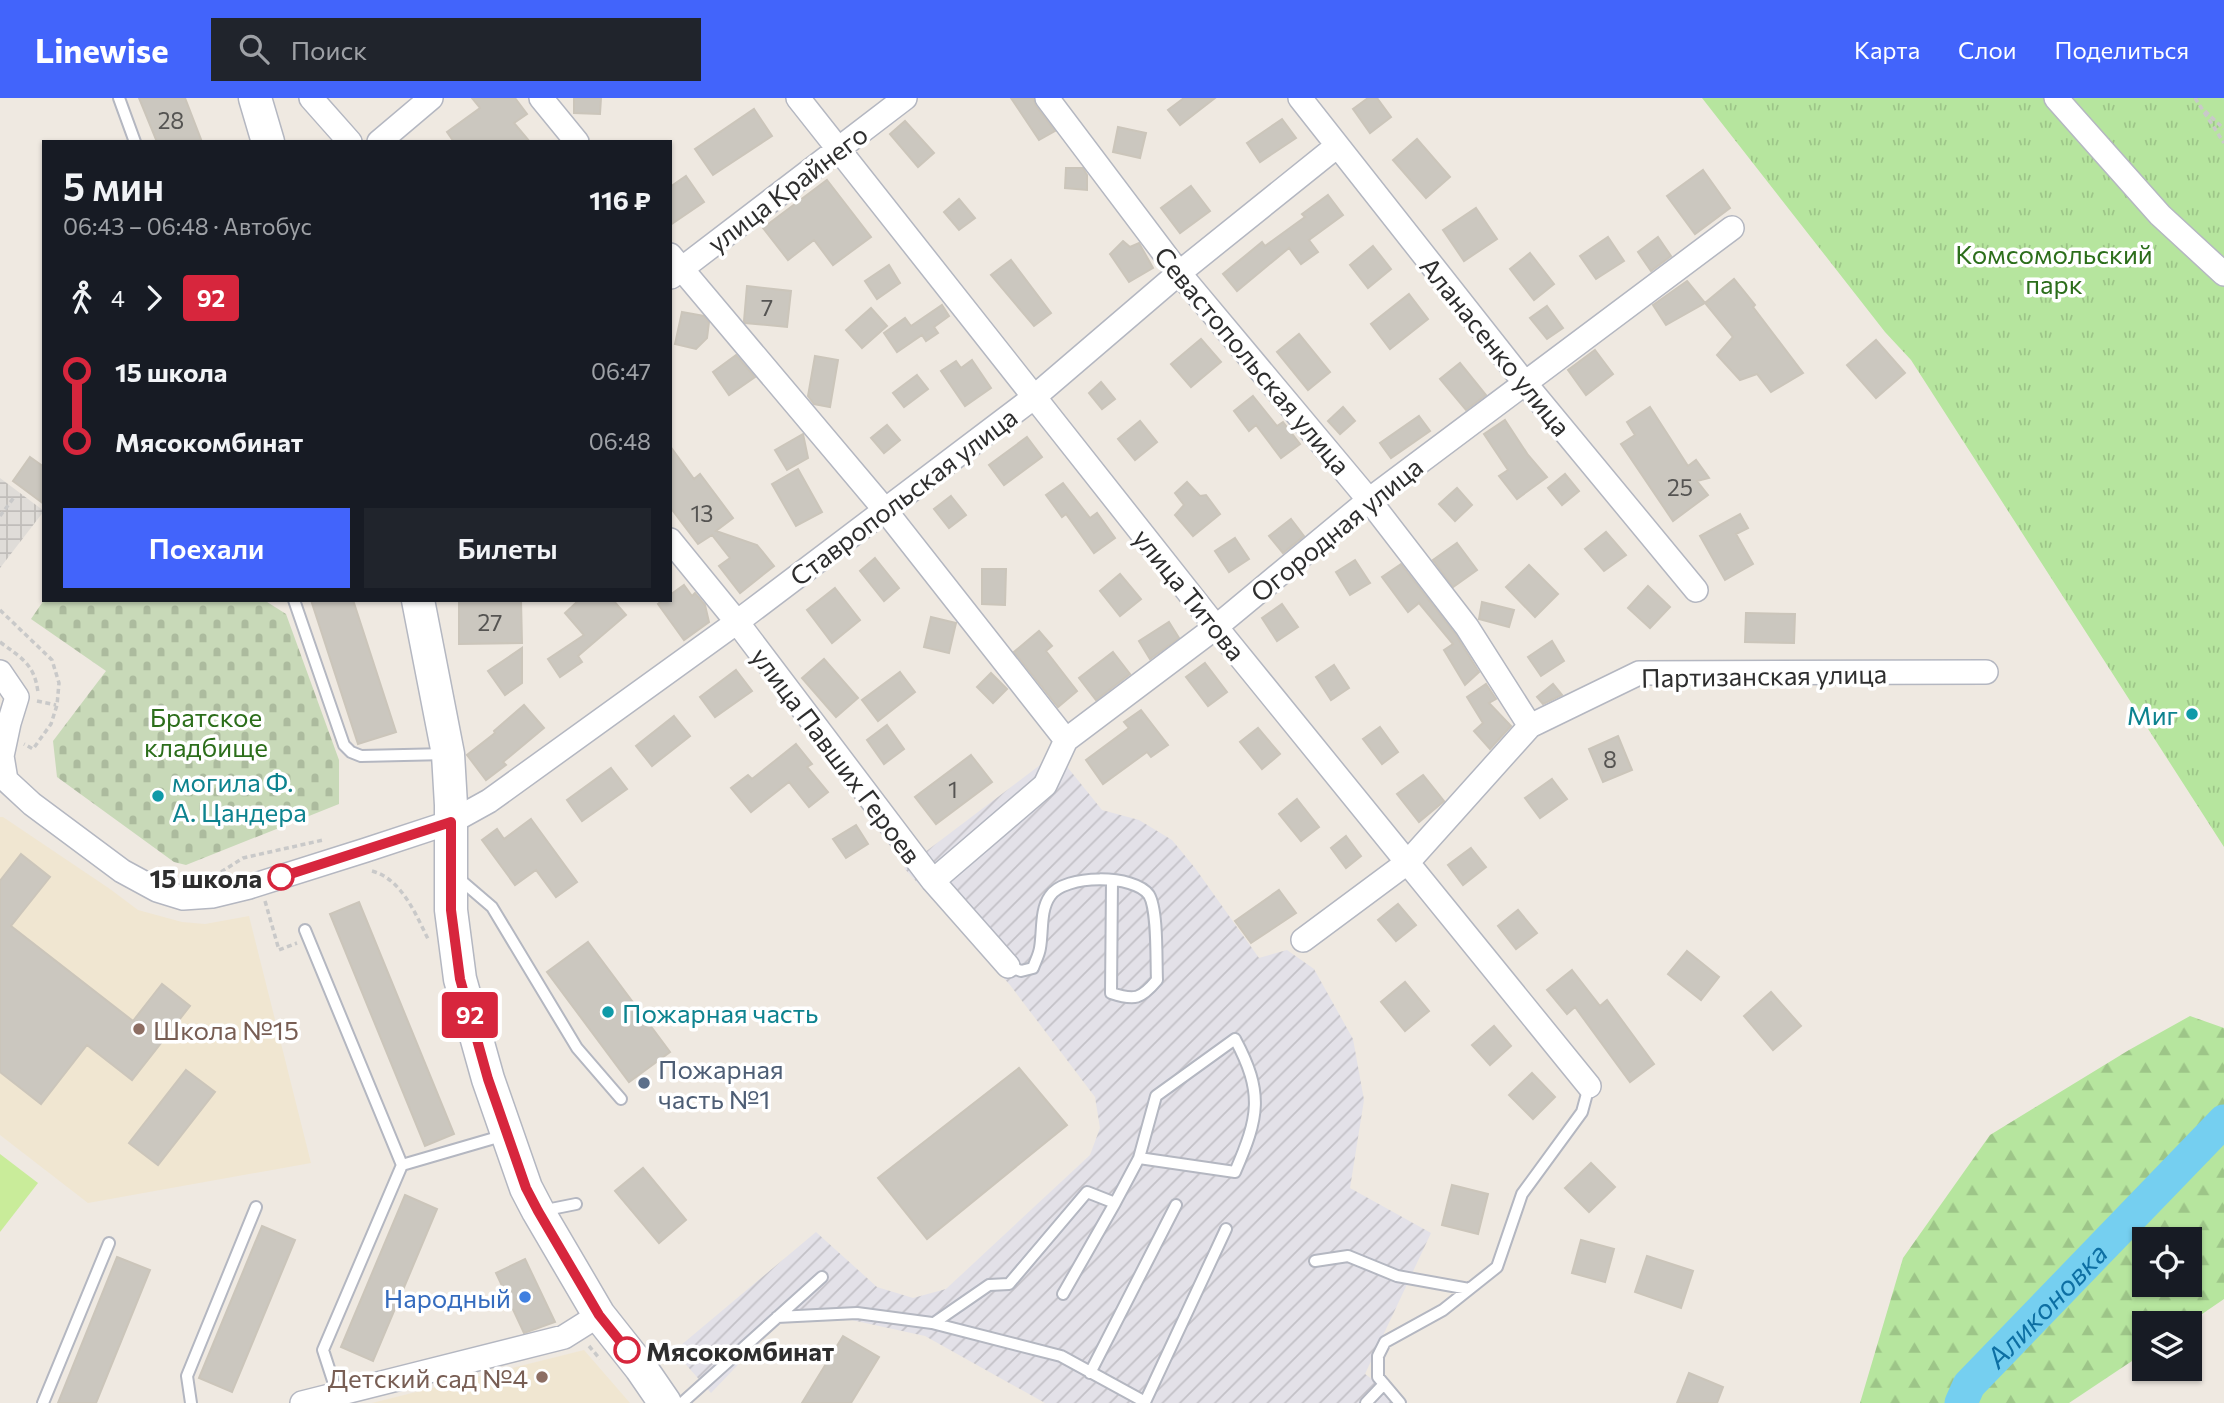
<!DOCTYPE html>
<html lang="ru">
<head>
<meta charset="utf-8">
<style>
	:root { --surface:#171b24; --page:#20242c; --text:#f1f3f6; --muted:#9ea1a6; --accent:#4264fb }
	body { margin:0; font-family:Commissioner,sans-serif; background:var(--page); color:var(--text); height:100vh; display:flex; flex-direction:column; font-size:26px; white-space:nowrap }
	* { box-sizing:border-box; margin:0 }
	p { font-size:23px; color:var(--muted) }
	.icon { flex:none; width:38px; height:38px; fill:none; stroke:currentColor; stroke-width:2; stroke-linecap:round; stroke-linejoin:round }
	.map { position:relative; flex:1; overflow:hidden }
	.side { position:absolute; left:42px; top:42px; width:630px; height:462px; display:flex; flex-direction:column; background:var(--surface); border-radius:0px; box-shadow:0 2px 5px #0004 }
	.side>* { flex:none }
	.badge { padding:0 14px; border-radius:5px; font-size:24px; line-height:46px }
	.tools { position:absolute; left:2132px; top:1129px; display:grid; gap:14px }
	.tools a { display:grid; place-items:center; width:70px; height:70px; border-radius:0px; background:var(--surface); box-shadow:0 2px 5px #0004; font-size:35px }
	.map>.badge { position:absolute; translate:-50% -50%; box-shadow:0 0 0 4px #fff }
	.legs { display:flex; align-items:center; gap:10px; height:77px; padding:0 21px; font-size:23px }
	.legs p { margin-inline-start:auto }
	.head { display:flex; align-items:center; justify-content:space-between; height:119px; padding:0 21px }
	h1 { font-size:38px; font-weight:600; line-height:52px }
	.action { display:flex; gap:14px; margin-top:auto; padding:14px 21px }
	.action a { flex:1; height:80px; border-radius:0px; background:var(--accent); color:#fff; font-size:28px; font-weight:600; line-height:80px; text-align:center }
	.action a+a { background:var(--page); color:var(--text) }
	ul { padding:0 21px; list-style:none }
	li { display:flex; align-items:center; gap:24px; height:70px; font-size:26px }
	li i { display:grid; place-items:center; width:10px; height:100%; margin:0 9px; background:currentColor }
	li i::after { content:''; width:18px; height:18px; margin:-9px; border:5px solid; border-radius:50%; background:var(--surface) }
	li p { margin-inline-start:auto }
	li:first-child i { background:linear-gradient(#0000 50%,currentColor 0) }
	li:last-child i { background:linear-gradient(currentColor 50%,#0000 0) }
	header { display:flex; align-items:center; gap:42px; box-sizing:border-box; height:98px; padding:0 35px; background:var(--accent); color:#fff }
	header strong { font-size:33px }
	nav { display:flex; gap:38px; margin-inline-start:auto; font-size:24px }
	.search { width:490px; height:63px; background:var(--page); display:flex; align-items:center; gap:18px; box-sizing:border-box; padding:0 24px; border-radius:0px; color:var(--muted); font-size:26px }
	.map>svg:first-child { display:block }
	.industrial { fill:url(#industrial-furrows) }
	.education { fill:#f0e6d1 }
	.forest { fill:url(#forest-firs); fill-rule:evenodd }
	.cemetery { fill:url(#cemetery-stones) }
	.park { fill:url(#park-tufts) }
	.pitch { fill:#c9ec9a }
	.plaza { fill:url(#plaza-grid) }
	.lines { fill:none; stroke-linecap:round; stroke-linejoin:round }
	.river { stroke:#75cff0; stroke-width:33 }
	.building { fill:#cbc7bf; stroke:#cbc5ba; stroke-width:2 }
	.service-casing { stroke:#b4b7c1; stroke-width:14 }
	.minor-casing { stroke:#b4b7c1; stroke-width:26 }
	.secondary-casing { stroke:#b4b7c1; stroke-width:35 }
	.path { stroke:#c9c9c9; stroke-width:3.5; stroke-dasharray:5 3.5; stroke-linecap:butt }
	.service { stroke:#fff; stroke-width:10 }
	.minor { stroke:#fff; stroke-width:23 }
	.secondary { stroke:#fff; stroke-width:32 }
	.line-1-casing { stroke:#fff; stroke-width:16 }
	.line-1 { stroke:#d7263d; stroke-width:10 }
	.culture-dot { fill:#0f9aa8; stroke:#fff; stroke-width:2.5 }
	.stop-1-dot { fill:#fff; stroke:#d7263d; stroke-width:3.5 }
	.education-dot { fill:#8d6e63; stroke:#fff; stroke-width:2.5 }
	.service-dot { fill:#5c6f8a; stroke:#fff; stroke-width:2.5 }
	.shop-dot { fill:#3f7fe0; stroke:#fff; stroke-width:2.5 }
	.labels { text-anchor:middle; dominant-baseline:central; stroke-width:7; stroke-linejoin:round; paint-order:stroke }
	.number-label { font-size:23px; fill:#555452 }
	.street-label { font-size:26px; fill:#2e2e2e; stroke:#fff }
	.park-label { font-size:26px; fill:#2c6e1b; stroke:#fff }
	.culture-label { font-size:26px; fill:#0d838f; stroke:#fff; text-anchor:start }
	.stop-label { font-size:26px; font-weight:bold; fill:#2e2e2e; stroke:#fff; text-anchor:end }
	.education-label { font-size:26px; fill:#785e54; stroke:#fff; text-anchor:start }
	.service-label { font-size:26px; fill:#4e5e75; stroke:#fff; text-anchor:start }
	.shop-label { font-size:26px; fill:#366cbe; stroke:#fff; text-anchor:end }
	.water-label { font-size:28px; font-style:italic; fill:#0d6fa3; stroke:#fff }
</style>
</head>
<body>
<header>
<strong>Linewise</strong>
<div class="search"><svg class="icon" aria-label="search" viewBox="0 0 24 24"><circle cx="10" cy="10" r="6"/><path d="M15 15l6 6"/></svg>Поиск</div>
<nav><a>Карта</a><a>Слои</a><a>Поделиться</a></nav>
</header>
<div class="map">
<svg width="2224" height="1305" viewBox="0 0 2224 1305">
	<defs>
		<pattern id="industrial-furrows" width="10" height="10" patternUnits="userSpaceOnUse" patternTransform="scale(1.75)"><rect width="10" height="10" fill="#e3e1e8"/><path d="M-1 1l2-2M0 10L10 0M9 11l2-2" fill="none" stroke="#c3c1c7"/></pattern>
		<pattern id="forest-firs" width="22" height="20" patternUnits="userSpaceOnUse" patternTransform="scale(1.75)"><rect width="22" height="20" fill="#b6e59e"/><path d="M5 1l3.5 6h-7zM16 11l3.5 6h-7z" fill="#9dc588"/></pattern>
		<pattern id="cemetery-stones" width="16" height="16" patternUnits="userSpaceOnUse" patternTransform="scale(1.75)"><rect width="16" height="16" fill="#c8d9b8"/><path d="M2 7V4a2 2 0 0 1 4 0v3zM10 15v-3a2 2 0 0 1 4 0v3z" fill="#acbb9e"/></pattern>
		<pattern id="park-tufts" width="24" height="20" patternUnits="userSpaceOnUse" patternTransform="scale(1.75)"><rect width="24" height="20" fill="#b6e59e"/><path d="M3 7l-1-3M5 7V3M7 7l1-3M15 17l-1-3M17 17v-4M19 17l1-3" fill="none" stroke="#9dc588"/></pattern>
		<pattern id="plaza-grid" width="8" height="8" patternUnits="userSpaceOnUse" patternTransform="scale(1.75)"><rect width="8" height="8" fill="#dfdcd8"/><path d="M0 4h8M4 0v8" fill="none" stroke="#c0bdba"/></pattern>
	</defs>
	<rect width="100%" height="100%" fill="#efe9e1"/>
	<path class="industrial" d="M1056,655L1102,712L1139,722L1172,742L1195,770L1259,860L1287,852L1314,871L1353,941L1364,1002L1350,1090L1431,1135L1365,1276L1404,1305H1045L925,1238L838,1219L777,1226L711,1295L674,1253L816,1134L877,1189L913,1200L946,1191L1090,1057L1100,1030L1095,999L1010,887L904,770Z"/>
	<path class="education" d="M0,719H3L110,791L138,812L182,824L205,826L249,818L311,1065L88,1105L0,1037Z
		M584,1252L630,1305H372Z"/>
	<path class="forest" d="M2190,918L2224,930V1201L2189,1225H2144V1255L2069,1305H1860L1903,1160L1990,1037L2129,952ZM2144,1141H2189V1186H2144Z"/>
	<path class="cemetery" d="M44,502H264L286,516L339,662V706L186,767L174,764L57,679L53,643L106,573L31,521Z"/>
	<path class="park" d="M1702,0H2224V749L1911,262L1885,234Z"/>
	<path class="pitch" d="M0,1056L38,1085L0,1134Z"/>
	<path class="plaza" d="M0,380L44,413L0,470Z"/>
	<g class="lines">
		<path class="river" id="s1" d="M1961,1305L1969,1287L2224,1023"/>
	</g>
	<path class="building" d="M139,0H185L202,44H157Z
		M472,0H515L527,16L514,25L530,44H454L447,34L480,10Z
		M574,0H601L600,16L574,15Z
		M1011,0H1033L1036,8L1055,33L1039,42Z
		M1184,0H1215L1180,27L1168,12Z
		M1368,0H1377L1391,19L1370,35L1353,11Z
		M754,11L772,38L713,77L695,51Z
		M1282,21L1296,40L1260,64L1247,45Z
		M905,23L934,55L918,69L890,36Z
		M1118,29L1146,35L1140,60L1113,54Z
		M1417,41L1450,79L1426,100L1393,62Z
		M1066,70H1083L1087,77V92L1065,90Z
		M1703,72L1730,110L1695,136L1667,98Z
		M686,78L704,104L670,127V89Z
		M827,82L871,139L833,167L814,142L788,162L763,130Z
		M1191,88L1210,113L1180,135L1161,110Z
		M1328,97L1343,117L1309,142L1318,154L1301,166L1289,150L1237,193L1223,176L1262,144L1265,148L1305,119L1302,116Z
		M959,101L975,120L959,132L944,114Z
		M1476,110L1497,141L1464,163L1443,132Z
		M1608,139L1624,163L1596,181L1580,158Z
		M1658,139L1671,158L1651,173L1638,154Z
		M1123,143L1130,149L1139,145L1153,170L1129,184L1110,156Z
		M1373,148L1391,171L1368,190L1350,167Z
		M1530,155L1554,186L1534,202L1510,171Z
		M1011,162L1051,215L1034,228L991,177Z
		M889,167L900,185L877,201L865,183Z
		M1734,181L1755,207L1753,209L1803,275L1771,294L1757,276L1740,282L1717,257L1733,239L1705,205Z
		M1687,183L1705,205L1666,227L1653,207Z
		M747,188L791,193L787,229L745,225L744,223Z
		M1409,196L1428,221L1390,251L1371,226Z
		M942,207L949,218L934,229L938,235L926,243L922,237L897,254L884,235L905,220L911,228Z
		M1547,208L1563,230L1547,241L1530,220Z
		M871,210L887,228L862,250L846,232Z
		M682,214L704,218L709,224L707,240L696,251L675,246Z
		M1299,236L1330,274L1308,292L1277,254Z
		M1201,241L1221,264L1191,289L1171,266Z
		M1876,242L1905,275L1876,300L1847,267Z
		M1595,252L1613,276L1586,297L1568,272Z
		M736,257L755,279L729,297L713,274Z
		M815,258L838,262L830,309L814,306L808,298Z
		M972,262L991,290L965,308L941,273L956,263L961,270Z
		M1460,265L1486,297L1466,312L1440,281Z
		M917,277L928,291L904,309L893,295Z
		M1101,284L1115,301L1102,311L1089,295Z
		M1253,298L1277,328L1283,324L1300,346L1281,360L1256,327L1249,333L1234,313Z
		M1343,309L1355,323L1340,336L1328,323Z
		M1650,309L1688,368L1696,362L1709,380L1697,383L1708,397L1673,423L1621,346L1635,337L1627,324Z
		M1419,318L1430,333L1391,360L1380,345Z
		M1505,322L1528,357L1547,379L1517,401L1499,378L1508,372L1484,336Z
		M1140,323L1157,344L1135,362L1118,341Z
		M887,327L900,342L884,355L871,340Z
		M803,336L808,360L787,372L775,352Z
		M1027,339L1042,359L1004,387L989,367Z
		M670,348L694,381L700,376L733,420L716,433L757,447L774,468L740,495L719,468L730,460L712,437L698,446L670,409Z
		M30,359L44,369V406L13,383Z
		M798,371L822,414L796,428L772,386Z
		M1565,376L1579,393L1562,407L1548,390Z
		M1187,384L1200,398L1206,397L1220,416L1193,438L1175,417L1184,407L1175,395Z
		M1063,385L1090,420L1097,415L1115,440L1094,455L1066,416L1062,419L1046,397Z
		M1457,390L1472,407L1455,423L1439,406Z
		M951,398L966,417L949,430L934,411Z
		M1740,416L1748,430L1736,436L1753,466L1725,482L1700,438Z
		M1291,421L1304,438L1283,455L1269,438Z
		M1606,434L1626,457L1604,473L1585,451Z
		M1235,440L1249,461L1229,474L1215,453Z
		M1457,445L1477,472L1453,489L1433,462Z
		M875,460L899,490L884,503L860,473Z
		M1355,462L1370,485L1350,497L1336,474Z
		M1401,466L1456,537L1477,571L1479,574L1465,587L1444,552L1453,546L1419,505L1408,514L1382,479Z
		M1529,467L1558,496L1535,519L1506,489Z
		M982,471H1006L1005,507L982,506Z
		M1120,476L1141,501L1120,518L1100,493Z
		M684,487L692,498L695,495L705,507L709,524L684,542L658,506L663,502H670V497Z
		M1648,488L1670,509L1650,530L1628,510Z
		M835,490L860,522L832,545L807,512Z
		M311,502H353L396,634L358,646Z
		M459,502H521L522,545L459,546Z
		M579,502H613L626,517L578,558L582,564L560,579L548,561L584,537L565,515Z
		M1482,504L1514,512L1509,529L1479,521Z
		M1282,506L1298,529L1277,543L1262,520Z
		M1746,515L1795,516L1794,545L1745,544Z
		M931,519L956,525L949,555L924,549Z
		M1169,524L1179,540L1150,561L1139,543Z
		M1039,533L1052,548L1046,553L1077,593L1058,609L1014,554Z
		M1552,543L1564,563L1541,578L1528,559Z
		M522,550V585L505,597L488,573Z
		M1113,554L1130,576L1096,602L1079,580Z
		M824,561L858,600L836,619L802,580Z
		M1205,565L1227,594L1208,608L1186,579Z
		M1334,567L1349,590L1331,602L1316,579Z
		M736,572L752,593L715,619L700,599Z
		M900,574L915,594L878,623L862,602Z
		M991,575L1007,591L993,605L977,589Z
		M1486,586L1496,601L1489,605L1511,628L1490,651L1474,633L1483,625L1467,599Z
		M1553,586L1562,597L1543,606L1537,599Z
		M524,607L544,630L503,664L506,667L486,682L467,657L495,635L494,633Z
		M1141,612L1168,647L1151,659L1147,654L1103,686L1086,662L1129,630L1124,624Z
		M674,618L690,638L652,668L636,648Z
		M887,627L904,651L884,666L867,642Z
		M1380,629L1398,654L1382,666L1363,641Z
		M1258,630L1280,656L1262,671L1240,644Z
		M1618,638L1632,672L1603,684L1589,651Z
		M796,646L812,666L807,669L828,694L809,709L789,684L751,714L731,690L748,677L752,681Z
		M971,657L992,684L936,726L915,699Z
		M611,670L627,691L582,723L567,702Z
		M1423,677L1444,703L1419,724L1397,696Z
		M1552,681L1567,701L1540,720L1525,700Z
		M1297,701L1319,729L1301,743L1279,716Z
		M531,721L577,784L556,799L536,772L515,787L482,742L497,731L504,741Z
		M856,727L868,746L846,760L833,741Z
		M1346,738L1361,758L1346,770L1331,750Z
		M1471,750L1486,769L1463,787L1448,767Z
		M21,756L50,779L11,828L133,923L162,886L190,908L132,982L87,947L41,1006L0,974V783Z
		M1279,792L1296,815L1251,845L1235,823Z
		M359,804L454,1036L425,1048L330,816Z
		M1398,806L1416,827L1396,843L1378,822Z
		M1518,812L1537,835L1516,851L1498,828Z
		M588,844L670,954L629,984L547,874Z
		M1687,853L1719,879L1701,902L1668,876Z
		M1572,872L1600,908L1607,902L1654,966L1630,984L1575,909L1567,916L1547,892Z
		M1405,884L1429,913L1405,933L1381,904Z
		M1771,894L1801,928L1773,952L1744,918Z
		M1494,928L1511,948L1490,967L1472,947Z
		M1019,970L1067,1027L927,1141L878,1080Z
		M186,972L215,994L158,1067L129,1045Z
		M1532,975L1555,999L1533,1021L1509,997Z
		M1591,1065L1615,1089L1589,1114L1565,1090Z
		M643,1070L686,1122L659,1145L615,1093Z
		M1452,1087L1488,1096L1478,1136L1442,1127Z
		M405,1097L437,1111L373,1263L341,1249Z
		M262,1128L295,1142L232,1294L199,1280Z
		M1581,1142L1614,1151L1605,1184L1572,1175Z
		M1647,1158L1693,1173L1681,1210L1635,1194Z
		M117,1159L150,1172L96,1305H58Z
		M525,1161L555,1224L524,1235L496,1175Z
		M843,1238L879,1259L851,1305H802Z
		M1689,1275L1723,1289L1717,1305H1677Z"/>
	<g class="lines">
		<g class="service-casing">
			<path id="service" d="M119,0L135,44
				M294,502L344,647L351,654L361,658L447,656
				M457,779L492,809L577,950L621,1001
				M305,832L402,1067L323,1252L337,1295
				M1008,868L1021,873L1033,870C1035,864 1039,857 1040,850C1043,833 1040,812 1050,798C1064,776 1135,776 1149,797C1158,812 1156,863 1157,882C1141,901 1135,903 1111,895L1112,783
				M402,1067L505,1037
				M1115,1105L1139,1060L1156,998L1235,941C1264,995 1259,1019 1235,1074L1139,1060
				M541,1113L576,1106
				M1315,1163L1348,1158L1397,1178L1469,1191
				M777,1219L857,1215L932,1225L1061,1258L1145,1304L1226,1131
				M934,1225L989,1187L1009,1186L1087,1094L1115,1105L1063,1196
				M1090,1275L1176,1107
				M43,1305L109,1145
				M191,1305L187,1278L256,1109
				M682,1305L822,1179
				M1366,1305L1384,1286
				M1400,1305L1378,1279V1258L1385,1244L1443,1212L1497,1169L1522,1096L1582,1014L1589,988"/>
		</g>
		<g class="minor-casing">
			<path id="minor" d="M311,0L350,44
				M541,0L577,44
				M798,0L1216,529L1589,988
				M1047,0L1179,175L1369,402L1467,529L1530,628
				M1300,0L1524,284L1696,492
				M2056,0L2160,117L2224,176
				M379,44L431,0
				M670,157L885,412L1066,642
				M671,179L905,0
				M670,442L737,524L933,783L1008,868
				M0,574L17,599L9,625L2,658L6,682L32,706L122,773L157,792L183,800L212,798L249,789L366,752L451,724L489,703L737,524L1033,300L1179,175L1337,48
				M933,783L1045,687L1066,642L1216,529L1369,402L1732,130
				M1303,842L1408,764L1530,628L1639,575L1986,574
				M302,1305L564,1239L599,1217"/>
		</g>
		<g class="secondary-casing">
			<path id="secondary" d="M255,0L268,44
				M418,502L448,656L451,707V812L460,881L488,981L526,1090L538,1113L599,1217L641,1270L665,1305"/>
		</g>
		<path class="path" d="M2195,0L2224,45
			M2205,13L2224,31
			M0,418L15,398
			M0,512L52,562L59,585L57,607L51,626L33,651L24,646
			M0,544C21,560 35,566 38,595
			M37,603L56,607
			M372,773C402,781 416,817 429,843
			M221,774L243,760L323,742
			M265,803L279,852L297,845
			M589,1248L600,1261"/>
		<use href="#service" class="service"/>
		<use href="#minor" class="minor"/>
		<use href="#secondary" class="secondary"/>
	</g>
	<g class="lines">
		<g class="line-1-casing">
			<path id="line-1" d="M281,779L451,724V812L460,881L488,981L526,1090L538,1113L599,1217L627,1252"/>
		</g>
		<use href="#line-1" class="line-1"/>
	</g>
	<g class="culture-dot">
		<circle cx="2192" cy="616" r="7"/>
		<circle cx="158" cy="698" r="7"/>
		<circle cx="608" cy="914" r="7"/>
	</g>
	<g class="stop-1-dot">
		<circle cx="281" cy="779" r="12"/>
		<circle cx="627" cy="1252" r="12"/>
	</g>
	<g class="education-dot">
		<circle cx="139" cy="931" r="7"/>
		<circle cx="542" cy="1279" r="7"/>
	</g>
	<circle class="service-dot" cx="644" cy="985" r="7"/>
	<circle class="shop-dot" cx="525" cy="1199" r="7"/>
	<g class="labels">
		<g class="number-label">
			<text x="171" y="22">28</text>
			<text x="767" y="209">7</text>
			<text x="1680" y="389">25</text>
			<text x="702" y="415">13</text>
			<text x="490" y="524">27</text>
			<text x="1610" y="661">8</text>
			<text x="953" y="691">1</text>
		</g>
		<g class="street-label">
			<text transform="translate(787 90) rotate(-37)">улица Крайнего</text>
			<text transform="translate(1496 248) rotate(51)">Аланасенко улица</text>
			<text transform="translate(1253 262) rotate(50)">Севастопольская улица</text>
			<text transform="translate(903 398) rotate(-37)">Ставропольская улица</text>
			<text transform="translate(1336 431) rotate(-39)">Огородная улица</text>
			<text transform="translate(1190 496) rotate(51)">улица Титова</text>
			<text transform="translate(1764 577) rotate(-1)">Партизанская улица</text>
			<text transform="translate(837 657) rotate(53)">улица Павших Героев</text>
		</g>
		<g class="park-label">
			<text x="2054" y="155">Комсомольский<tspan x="2054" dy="30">парк</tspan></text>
			<text x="206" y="618">Братское<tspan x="206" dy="30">кладбище</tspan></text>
		</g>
		<g class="culture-label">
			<text x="2178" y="616" text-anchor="end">Миг</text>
			<text x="172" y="683">могила Ф.<tspan x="172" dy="30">А. Цандера</tspan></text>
			<text x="622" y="914">Пожарная часть</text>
		</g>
		<g class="stop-label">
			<text x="262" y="779">15 школа</text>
			<text x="646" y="1252" text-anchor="start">Мясокомбинат</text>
		</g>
		<g class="education-label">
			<text x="153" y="931">Школа №15</text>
			<text x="528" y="1279" text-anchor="end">Детский сад №4</text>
		</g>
		<g class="service-label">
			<text x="658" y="970">Пожарная<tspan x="658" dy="30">часть №1</tspan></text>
		</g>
		<g class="shop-label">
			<text x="511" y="1199">Народный</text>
		</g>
		<g class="water-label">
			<text stroke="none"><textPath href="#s1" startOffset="131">Аликоновка</textPath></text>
		</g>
	</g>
</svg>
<div class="tools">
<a><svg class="icon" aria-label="locate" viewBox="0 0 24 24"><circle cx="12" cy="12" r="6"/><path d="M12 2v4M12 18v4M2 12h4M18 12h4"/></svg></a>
<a><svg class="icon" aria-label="layers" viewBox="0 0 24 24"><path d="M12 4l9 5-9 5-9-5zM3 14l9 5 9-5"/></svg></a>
</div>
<b class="badge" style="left:470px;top:917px;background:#d7263d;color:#fff">92</b>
<section class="side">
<div class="head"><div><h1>5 мин</h1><p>06:43 – 06:48 · Автобус</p></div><b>116 ₽</b></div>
<div class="legs"><svg class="icon" aria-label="walk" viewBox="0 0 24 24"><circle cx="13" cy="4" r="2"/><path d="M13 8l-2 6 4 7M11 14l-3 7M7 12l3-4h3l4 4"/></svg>4<svg class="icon" aria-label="forward" viewBox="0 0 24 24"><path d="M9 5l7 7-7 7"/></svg><b class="badge" style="background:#d7263d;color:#fff">92</b></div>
<ul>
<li><i style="color:#d7263d"></i><b>15 школа</b><p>06:47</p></li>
<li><i style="color:#d7263d"></i><b>Мясокомбинат</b><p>06:48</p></li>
</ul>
<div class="action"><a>Поехали</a><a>Билеты</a></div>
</section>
</div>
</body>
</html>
